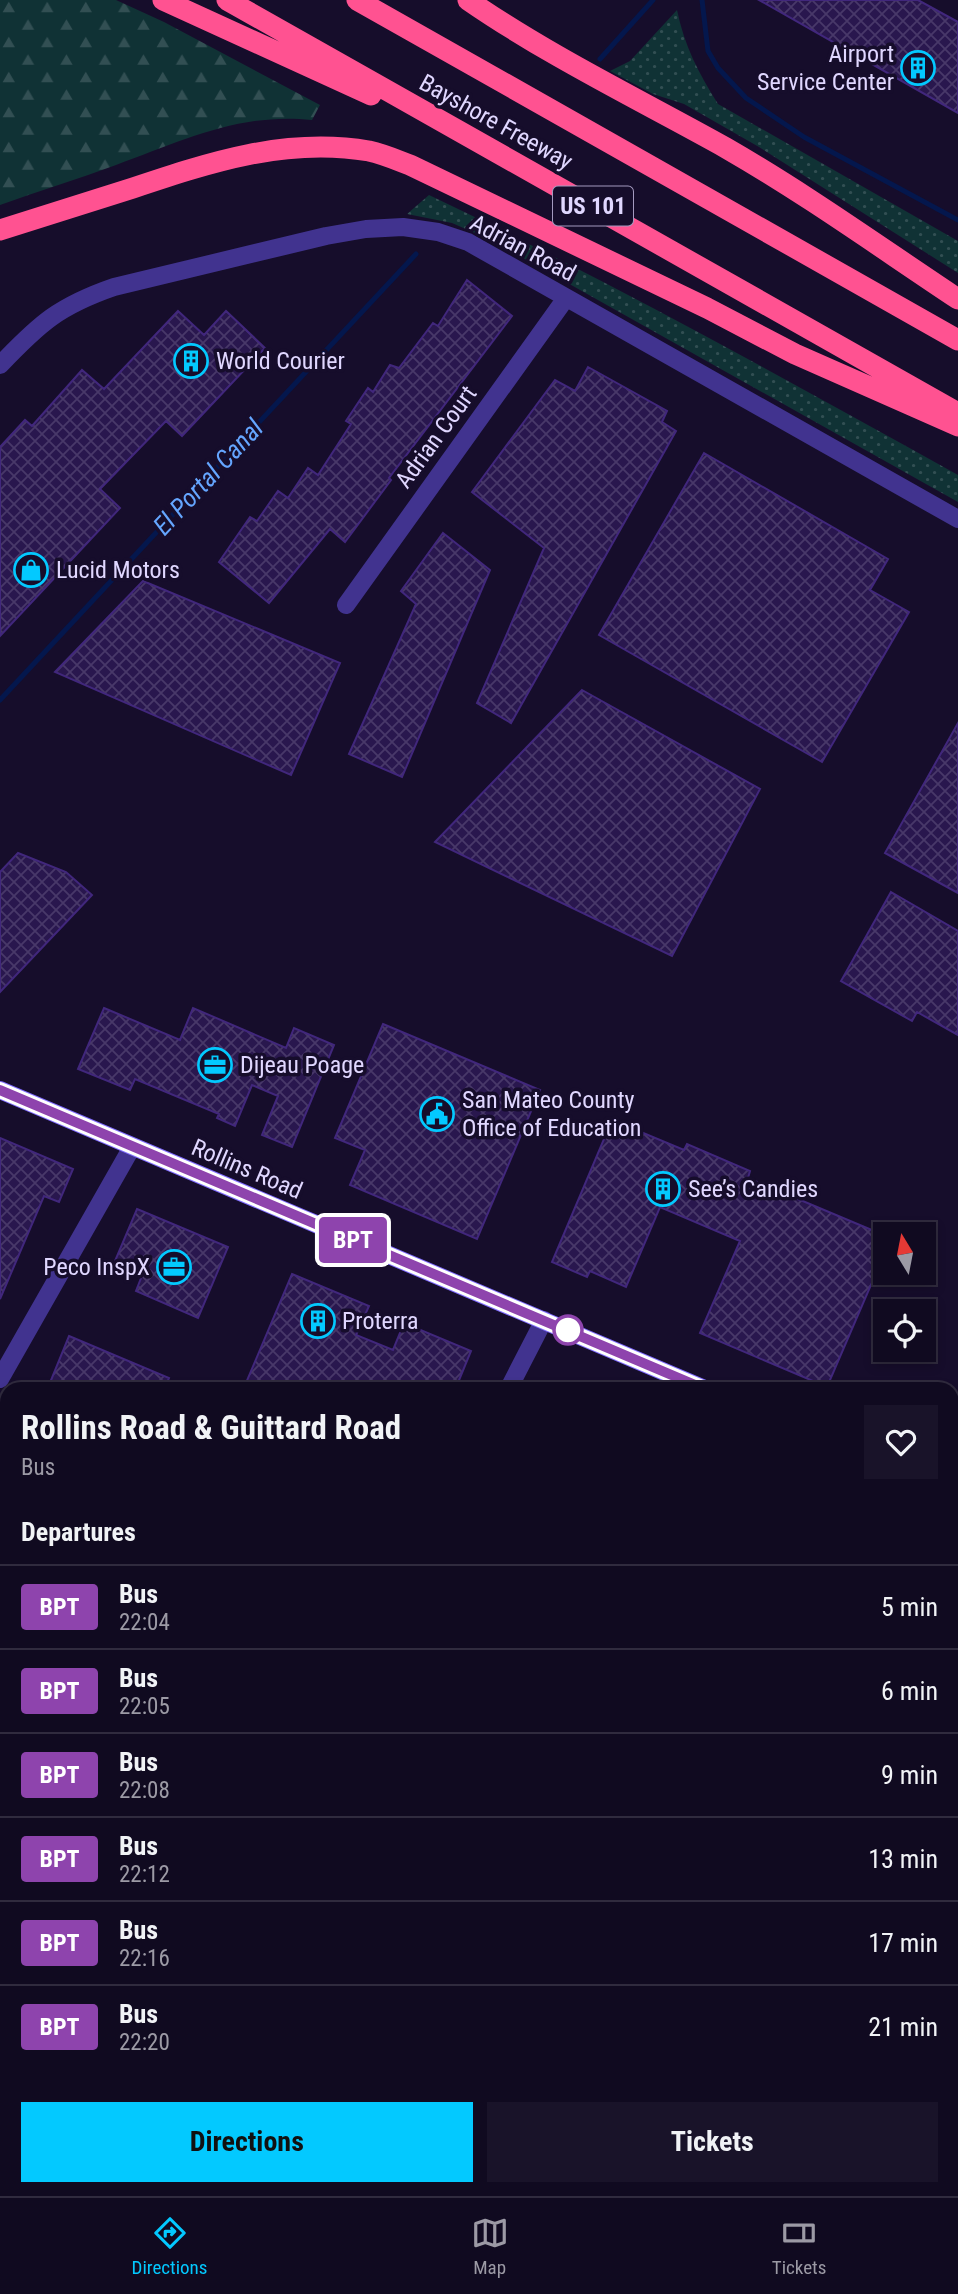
<!DOCTYPE html>
<html lang="en">
<head>
<meta charset="utf-8">
<style>
	:root { --surface:#100a20; --page:#191329; --text:#f1f3f6; --muted:#9c9aa5; --line:#302b3e; --accent:#03c9ff }
	body { margin:0; font-family:"Roboto Condensed",sans-serif; background:var(--page); color:var(--text); height:100vh; display:flex; flex-direction:column; font-size:26px; white-space:nowrap }
	* { box-sizing:border-box; margin:0 }
	p { font-size:23px; color:var(--muted) }
	.icon { flex:none; width:38px; height:38px; fill:none; stroke:currentColor; stroke-width:2; stroke-linecap:round; stroke-linejoin:round }
	.map { position:relative; flex:1; overflow:hidden }
	.panel { position:absolute; left:0px; top:1382px; width:959px; height:814px; display:flex; flex-direction:column; background:var(--surface); border-radius:21px 21px 0 0; box-shadow:0 4px 10px #0003,0 0 0 2px var(--line) }
	.panel>* { flex:none }
	.badge { padding:0 14px; border-radius:5px; font-size:24px; line-height:46px }
	.needle { width:46px; rotate:350deg }
	.fabs { position:absolute; left:873px; top:1222px; display:grid; gap:14px }
	.fabs a { display:grid; place-items:center; width:63px; height:63px; border-radius:0px; background:var(--surface); box-shadow:0 4px 10px #0003,0 0 0 2px var(--line); font-size:35px }
	.map>.badge { position:absolute; translate:-50% -50%; box-shadow:0 0 0 4px #fff }
	h2 { padding:0 21px; font-size:26px; line-height:63px }
	.round { display:grid; place-items:center; flex:none; width:74px; height:74px; border-radius:0px; background:var(--page) }
	.headline { display:flex; align-items:center; justify-content:space-between; height:119px; padding:0 21px }
	h1 { font-size:33px; font-weight:700; line-height:52px }
	.primary-button { display:flex; gap:14px; margin-top:auto; padding:14px 21px }
	.primary-button a { flex:1; height:80px; border-radius:0px; background:var(--accent); color:#111; font-size:28px; font-weight:700; line-height:80px; text-align:center }
	.primary-button a+a { background:var(--page); color:var(--text) }
	ul { padding:0; list-style:none }
	li { display:flex; align-items:center; gap:21px; height:84px; padding:0 21px; border-top:2px solid var(--line) }
	li div { flex:1 }
	li b { display:block; font-size:26px }
	li em { font-style:normal }
	li .badge { min-width:77px; font-weight:700; text-align:center }
	.dock { display:flex; justify-content:space-around; align-items:center; height:98px; border-top:2px solid var(--line); background:var(--surface); font-size:19px; color:var(--muted) }
	.dock a { display:grid; justify-items:center; gap:4px }
	.dock .on { color:var(--accent) }
	.map>svg:first-child { display:block }
	.grass { fill:url(#grass-dots) }
	.forest { fill:url(#forest-firs) }
	.lines { fill:none; stroke-linecap:round; stroke-linejoin:round }
	.stream { stroke:#04174d; stroke-width:5 }
	.building { fill:url(#building-cross-hatch); stroke:#41277c; stroke-width:2 }
	.minor { stroke:#41338f; stroke-width:18 }
	.tertiary { stroke:#41338f; stroke-width:18 }
	.secondary { stroke:#826eff; stroke-width:18 }
	.motorway { stroke:#ff5291; stroke-width:21 }
	.rail-casing { stroke:#03c9ff; stroke-width:8 }
	.rail { stroke:#160d2b; stroke-width:5; stroke-dasharray:16; stroke-linecap:butt }
	.line-casing { stroke:#fff; stroke-width:16 }
	.line { stroke:#8e44ad; stroke-width:10 }
	.stop-dot { fill:#fff; stroke:#8e44ad; stroke-width:3.5 }
	.labels { text-anchor:middle; dominant-baseline:central; stroke-width:7; stroke-linejoin:round; paint-order:stroke }
	.shield { fill:#160d2b; stroke:#a39abf; stroke-width:2 }
	.shield-label { font-size:23px; font-weight:bold; fill:#e0d7ff }
	.poi-label { font-size:24px; fill:#e0d7ff; stroke:#160d2b; text-anchor:start }
	.street-label { font-size:24px; fill:#e0d7ff; stroke:#160d2b }
	.water-label { font-size:26px; font-style:italic; fill:#65a6ff; stroke:#160d2b }
</style>
</head>
<body>
<div class="map">
<svg width="958" height="2196" viewBox="0 0 958 2196">
	<defs>
		<pattern id="grass-dots" width="8" height="8" patternUnits="userSpaceOnUse" patternTransform="scale(1.75)"><rect width="8" height="8" fill="#103235"/><path d="M2 2h.1M6 6h.1" fill="none" stroke="#324f53" stroke-width="1.8" stroke-linecap="round"/></pattern>
		<pattern id="forest-firs" width="22" height="20" patternUnits="userSpaceOnUse" patternTransform="scale(1.75)"><rect width="22" height="20" fill="#103235"/><path d="M5 1l3.5 6h-7zM16 11l3.5 6h-7z" fill="#324f53"/></pattern>
		<pattern id="building-cross-hatch" width="8" height="8" patternUnits="userSpaceOnUse" patternTransform="scale(1.75)"><rect width="8" height="8" fill="#29174e"/><path d="M0 0l8 8M0 8l8-8" fill="none" stroke="#483869"/></pattern>
	</defs>
	<rect width="100%" height="100%" fill="#160d2b"/>
	<path class="grass" d="M677,10C684,45 699,74 718,104L958,241V273L759,147L684,104L653,94L610,71L630,61Z
		M429,195C609,281 784,378 958,475V502L491,240L452,223L407,214Z"/>
	<path class="forest" d="M0,0H116L164,22L320,105L312,120C240,112 182,141 116,165C78,179 39,191 0,205Z
		M677,2189H905L926,2196H694Z"/>
	<g class="lines">
		<path class="stream" d="M702,0L708,51L718,68L746,98L804,137L958,220
			M600,59L653,0
			M0,700L416,254"/>
	</g>
	<path class="building" d="M759,0H918L958,22V113Z
		M467,280L512,316L389,478L391,480L345,542L330,529L269,603L219,562L250,517L257,521L278,491L288,498L308,468L318,475L351,424L346,421L368,388L373,392L390,365L399,368L433,323L438,326Z
		M178,311L204,335L226,311L265,348L182,436L166,421L100,489L120,508L0,636V447L25,420L32,426L82,370L104,389Z
		M588,367L667,411L662,422L676,431L511,723L477,703L544,548L472,492L555,380L575,391Z
		M704,453L888,559L870,590L909,612L822,762L599,635Z
		M443,533L490,570L402,777L349,754L416,604L401,591Z
		M143,581L340,663L291,775L55,672Z
		M582,690L760,789L672,956L435,842Z
		M958,723V893L885,853Z
		M18,853L66,872L92,895L0,992V872Z
		M891,892L958,931V1035L917,1012L912,1021L841,981Z
		M104,1008L180,1040L193,1008L286,1048L294,1028L334,1045L292,1147L262,1135L278,1096L252,1085L235,1126L217,1118L219,1114L135,1079L130,1090L78,1069Z
		M383,1024L540,1090L477,1239L350,1185L365,1150L335,1138Z
		M612,1120L684,1150L687,1144L750,1171L748,1178L886,1236V1250L827,1387L700,1333L740,1241L660,1207L626,1287L590,1271L587,1277L552,1262Z
		M0,1138L73,1169L59,1202L44,1196L0,1299Z
		M137,1209L228,1247L198,1318L136,1291L143,1273L115,1261Z
		M292,1274L369,1306L356,1335L393,1350L404,1323L471,1351L455,1390H243Z
		M69,1336L169,1378L164,1390H47Z"/>
	<g class="lines">
		<path class="minor" d="M0,365C40,323 59,306 114,287L326,236L366,229L403,227L438,232L468,242L958,519
			M346,605L566,298
			M0,1379L132,1147
			M508,1390L544,1320"/>
		<path class="tertiary" d="M0,2096L7,2099
			M273,2189L294,2196"/>
		<path class="secondary" d="M0,1090L707,1390
			M952,1494L958,1497"/>
		<path class="motorway" d="M163,0L371,95
			M227,0L958,413
			M357,0L958,340
			M468,0C549,56 640,100 726,148C806,194 881,248 958,299
			M0,230C44,216 89,202 133,188C211,162 286,137 369,151C383,154 397,160 410,165L707,308L795,354L958,426"/>
		<g class="rail-casing">
			<path id="rail" d="M0,2000L7,2002
				M0,2015L7,2017
				M504,2189L525,2196
				M545,2189L566,2196"/>
		</g>
		<use href="#rail" class="rail"/>
	</g>
	<g class="lines">
		<g class="line-casing">
			<path id="line" d="M0,1090L707,1390"/>
		</g>
		<use href="#line" class="line"/>
	</g>
	<defs>
		<g id="building-ring" transform="scale(1.75)"><circle r="9.5" fill="#160d2b" stroke="#03c9ff" stroke-width="1.5"/><path d="M-4-6H4V6H1V3H-1V6H-4ZM-2.5-4.3h1.7v1.8h-1.7ZM.8-4.3h1.7v1.8H.8ZM-2.5-1h1.7V.8h-1.7ZM.8-1h1.7V.8H.8Z" fill="#03c9ff"/></g>
		<g id="shop-ring" transform="scale(1.75)"><circle r="9.5" fill="#160d2b" stroke="#03c9ff" stroke-width="1.5"/><path d="M-5-2.5h2.3a2.7 3.5 0 0 1 5.4 0H5L5.5 6h-11ZM-1.5-2.5h3a1.5 2.3 0 0 0-3 0Z" fill="#03c9ff"/></g>
		<g id="office-ring" transform="scale(1.75)"><circle r="9.5" fill="#160d2b" stroke="#03c9ff" stroke-width="1.5"/><path d="M-6-3h4V-5.5h4V-3h4V5H-6ZM-1-4.5V-3h2v-1.5ZM-6 0V1H6V0Z" fill="#03c9ff"/></g>
		<g id="civic-ring" transform="scale(1.75)"><circle r="9.5" fill="#160d2b" stroke="#03c9ff" stroke-width="1.5"/><path d="M-.6-6.5H3V-4.5H.6V-3L4-1V1h2V6H-6V1h2V-1L-.6-3ZM-1.2 2.5V6h2.4V2.5Z" fill="#03c9ff"/></g>
	</defs>
	<g fill-rule="evenodd">
		<use href="#building-ring" x="918" y="68"/>
		<use href="#building-ring" x="191" y="361"/>
		<use href="#shop-ring" x="31" y="570"/>
		<use href="#office-ring" x="215" y="1065"/>
		<use href="#civic-ring" x="437" y="1114"/>
		<use href="#building-ring" x="663" y="1189"/>
		<use href="#office-ring" x="174" y="1267"/>
		<use href="#building-ring" x="318" y="1321"/>
	</g>
	<circle class="stop-dot" cx="568" cy="1330" r="14"/>
	<g class="labels">
		<rect class="shield" x="553" y="186.5" width="80" height="39" rx="5"/>
		<g class="shield-label">
			<text x="593" y="206">US 101</text>
		</g>
		<g class="poi-label">
			<text x="894" y="54" text-anchor="end">Airport<tspan x="894" dy="28">Service Center</tspan></text>
			<text x="216" y="361">World Courier</text>
			<text x="56" y="570">Lucid Motors</text>
			<text x="240" y="1065">Dijeau Poage</text>
			<text x="462" y="1100">San Mateo County<tspan x="462" dy="28">Office of Education</tspan></text>
			<text x="688" y="1189">See’s Candies</text>
			<text x="150" y="1267" text-anchor="end">Peco InspX</text>
			<text x="342" y="1321">Proterra</text>
		</g>
		<g class="street-label">
			<text transform="translate(496 122) rotate(29)">Bayshore Freeway</text>
			<text transform="translate(523 248) rotate(28)">Adrian Road</text>
			<text transform="translate(436 437) rotate(-54)">Adrian Court</text>
			<text transform="translate(247 1169) rotate(23)">Rollins Road</text>
		</g>
		<g class="water-label">
			<text transform="translate(208 477) rotate(-47)">El Portal Canal</text>
		</g>
	</g>
</svg>
<div class="fabs">
<a><svg class="needle" viewBox="-14 -14 28 28"><path d="M0-13l5 13h-10z" fill="#e53935"/><path d="M0 13l5-13h-10z" fill="#9c9aa5"/></svg></a>
<a><svg class="icon" aria-label="locate" viewBox="0 0 24 24"><circle cx="12" cy="12" r="6"/><path d="M12 2v4M12 18v4M2 12h4M18 12h4"/></svg></a>
</div>
<b class="badge" style="left:353px;top:1240px;background:#8e44ad;color:#fff">BPT</b>
<section class="panel">
<div class="headline"><div><h1>Rollins Road &amp; Guittard Road</h1><p>Bus</p></div><a class="round"><svg class="icon" aria-label="heart" viewBox="0 0 24 24"><path d="M12 20l-8-8c-3-5 5-10 8-4 3-6 11-1 8 4z"/></svg></a></div>
<h2>Departures</h2>
<ul>
<li><span class="badge" style="background:#8e44ad;color:#fff">BPT</span><div><b>Bus</b><p>22:04</p></div><em>5 min</em></li>
<li><span class="badge" style="background:#8e44ad;color:#fff">BPT</span><div><b>Bus</b><p>22:05</p></div><em>6 min</em></li>
<li><span class="badge" style="background:#8e44ad;color:#fff">BPT</span><div><b>Bus</b><p>22:08</p></div><em>9 min</em></li>
<li><span class="badge" style="background:#8e44ad;color:#fff">BPT</span><div><b>Bus</b><p>22:12</p></div><em>13 min</em></li>
<li><span class="badge" style="background:#8e44ad;color:#fff">BPT</span><div><b>Bus</b><p>22:16</p></div><em>17 min</em></li>
<li><span class="badge" style="background:#8e44ad;color:#fff">BPT</span><div><b>Bus</b><p>22:20</p></div><em>21 min</em></li>
</ul>
<div class="primary-button"><a>Directions</a><a>Tickets</a></div>
</section>
</div>
<nav class="dock">
<a class="on"><svg class="icon" aria-label="directions" viewBox="0 0 24 24"><path d="M12 3l9 9-9 9-9-9zM9 14v-3h6M13 9l2 2-2 2"/></svg>Directions</a>
<a><svg class="icon" aria-label="map" viewBox="0 0 24 24"><path d="M3 6l6-2 6 2 6-2v14l-6 2-6-2-6 2zM9 4v14M15 6v14"/></svg>Map</a>
<a><svg class="icon" aria-label="tickets" viewBox="0 0 24 24"><path d="M3 7h18v10H3zM15 7v10"/></svg>Tickets</a>
</nav>
</body>
</html>
